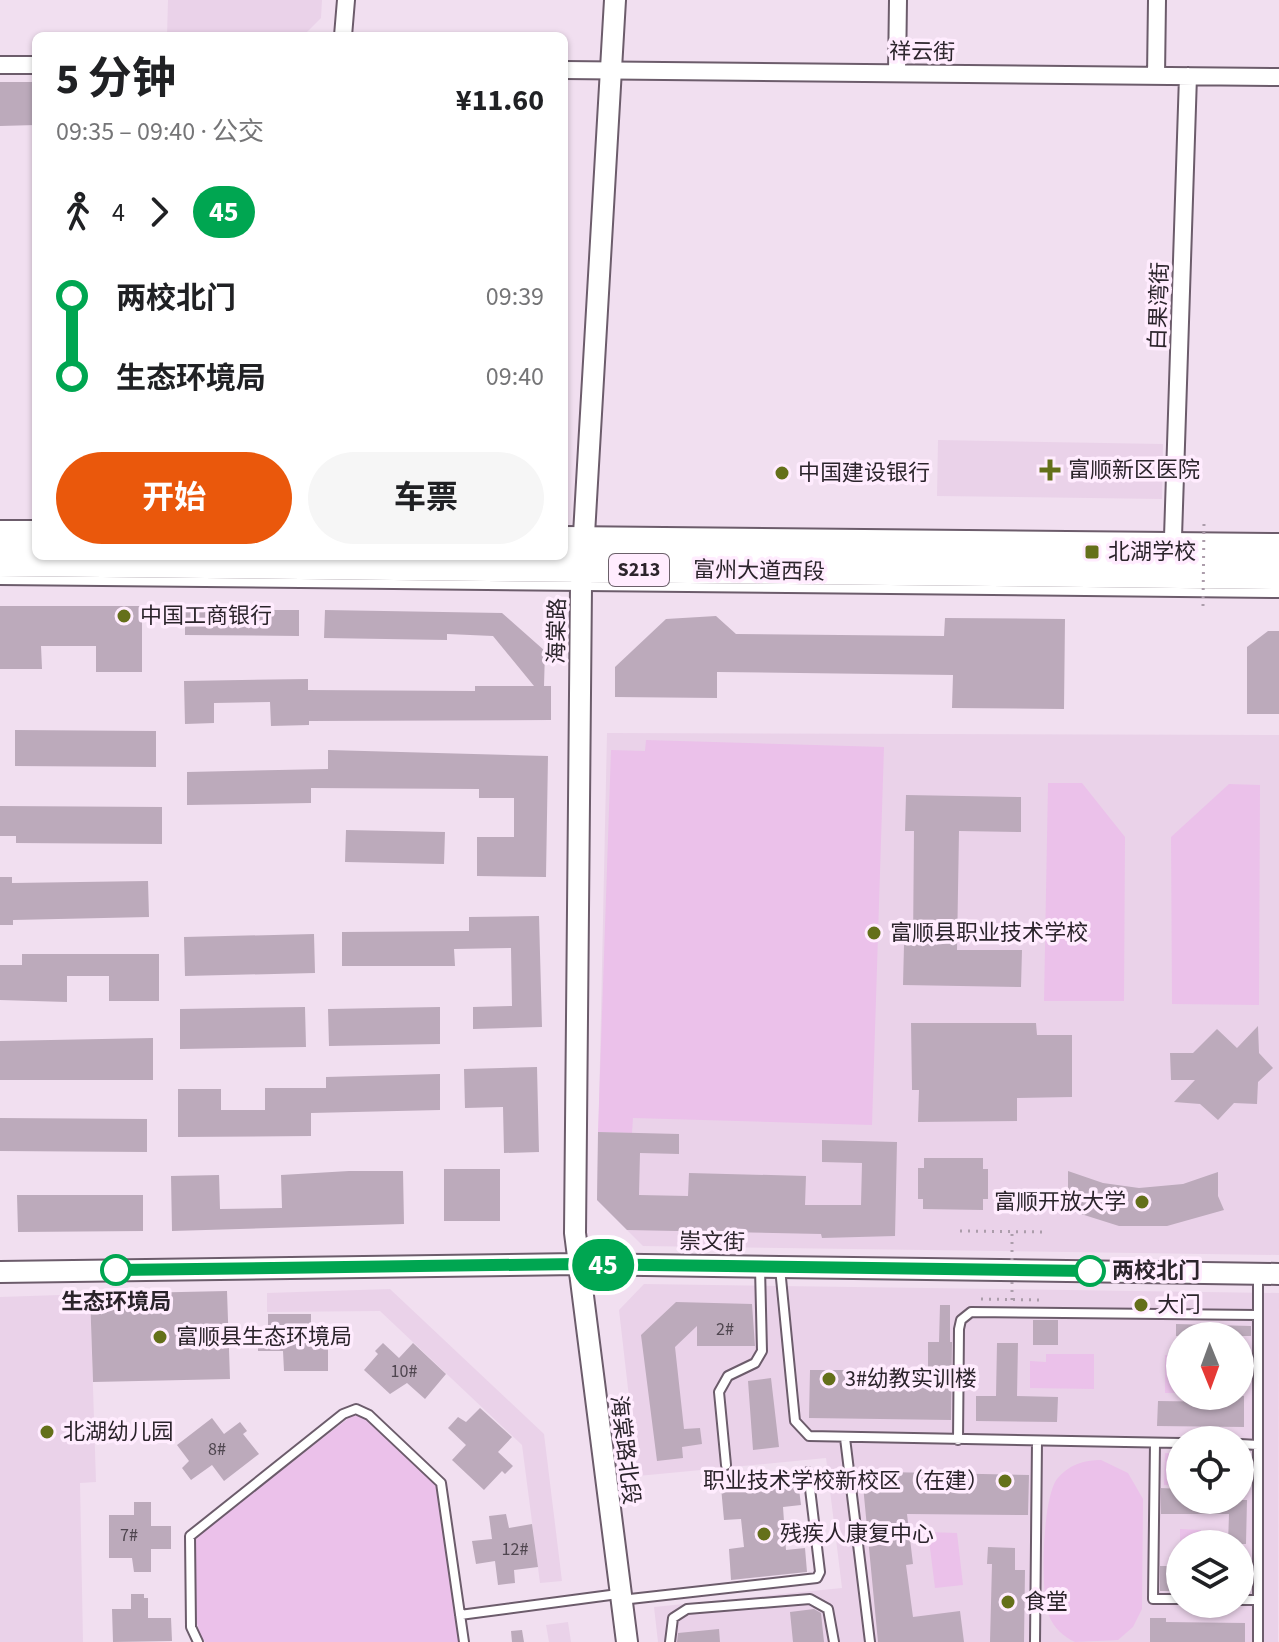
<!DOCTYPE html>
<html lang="zh">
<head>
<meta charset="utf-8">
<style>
	:root { --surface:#fff; --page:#f6f6f6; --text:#202124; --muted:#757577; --accent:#ea580c }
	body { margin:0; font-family:"Source Sans 3","Noto Sans SC",sans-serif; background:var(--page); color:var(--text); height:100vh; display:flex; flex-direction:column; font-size:30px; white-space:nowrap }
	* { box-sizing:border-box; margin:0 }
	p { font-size:26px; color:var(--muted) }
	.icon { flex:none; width:44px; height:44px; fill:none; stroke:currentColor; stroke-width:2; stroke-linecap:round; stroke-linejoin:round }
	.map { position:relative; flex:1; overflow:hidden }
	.details { position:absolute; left:32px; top:32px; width:536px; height:528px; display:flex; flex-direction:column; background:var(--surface); border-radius:12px; box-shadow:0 2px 6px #0004 }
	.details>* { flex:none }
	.badge { padding:0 16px; border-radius:26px; font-size:28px; line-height:52px }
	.needle { width:52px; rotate:179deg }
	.tools { position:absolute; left:1166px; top:1322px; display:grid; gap:16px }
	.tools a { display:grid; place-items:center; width:88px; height:88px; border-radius:50%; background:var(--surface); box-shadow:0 2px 6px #0004; font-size:40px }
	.map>.badge { position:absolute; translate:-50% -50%; box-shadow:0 0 0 4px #fff }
	.legs { display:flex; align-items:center; gap:12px; height:88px; padding:0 24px; font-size:26px }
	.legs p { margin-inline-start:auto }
	.overview { display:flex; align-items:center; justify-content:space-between; height:136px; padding:0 24px }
	h1 { font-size:44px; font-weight:700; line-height:60px }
	.action { display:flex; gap:16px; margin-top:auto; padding:16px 24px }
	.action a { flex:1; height:92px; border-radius:48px; background:var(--accent); color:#fff; font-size:32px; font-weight:700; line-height:92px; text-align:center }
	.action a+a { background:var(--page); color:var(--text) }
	ul { padding:0 24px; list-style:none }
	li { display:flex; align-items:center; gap:28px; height:80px; font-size:30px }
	li i { display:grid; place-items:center; width:12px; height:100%; margin:0 10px; background:currentColor }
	li i::after { content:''; width:20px; height:20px; margin:-10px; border:6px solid; border-radius:50%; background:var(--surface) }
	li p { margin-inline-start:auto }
	li:first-child i { background:linear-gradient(#0000 50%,currentColor 0) }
	li:last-child i { background:linear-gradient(currentColor 50%,#0000 0) }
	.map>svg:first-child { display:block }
	.built { fill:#ead2e9; fill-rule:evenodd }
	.green { fill:#ebc1ea }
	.building { fill:#bcaabb }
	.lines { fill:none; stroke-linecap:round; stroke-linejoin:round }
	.service-casing { stroke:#6c5c6b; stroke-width:12 }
	.minor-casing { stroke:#6c5c6b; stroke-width:20 }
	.tertiary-casing { stroke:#6c5c6b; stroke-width:24 }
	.primary-casing { stroke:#6c5c6b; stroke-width:30 }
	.path { stroke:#ac9dab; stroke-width:3; stroke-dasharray:2 6; stroke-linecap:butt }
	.service { stroke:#fff; stroke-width:8 }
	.minor { stroke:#fff; stroke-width:16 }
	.tertiary { stroke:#fff; stroke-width:20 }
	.primary { stroke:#fff; stroke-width:26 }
	.path-bridge { stroke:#ac9dab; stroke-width:3; stroke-dasharray:2 6; stroke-linecap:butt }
	.line-1-casing { stroke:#fff; stroke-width:18 }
	.line-1 { stroke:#00a651; stroke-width:12 }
	.poi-dot { fill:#64701a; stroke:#ffecfe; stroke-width:3 }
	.stop-1-dot { fill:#fff; stroke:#00a651; stroke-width:4 }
	.labels { text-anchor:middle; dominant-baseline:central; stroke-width:7; stroke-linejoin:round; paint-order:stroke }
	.number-label { font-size:18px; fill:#4f464f }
	.shield { fill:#ffecfe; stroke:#6b606a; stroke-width:2 }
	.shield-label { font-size:20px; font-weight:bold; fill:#2b242b }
	.street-label { font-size:22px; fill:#2b242b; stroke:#ffecfe }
	.poi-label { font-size:22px; fill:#2b242b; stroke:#ffecfe; text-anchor:start }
	.stop-label { font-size:22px; font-weight:bold; fill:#2b242b; stroke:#ffecfe; text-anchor:start }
</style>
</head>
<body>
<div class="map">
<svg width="1279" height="1642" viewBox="0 0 1279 1642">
	<rect width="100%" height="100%" fill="#f1dff0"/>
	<path class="built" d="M168,0H322L321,18L303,36H167Z
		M938,440L1163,444L1162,499L937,496Z
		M607,733L1279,735V1255L643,1246L597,1200Z
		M644,1284L1279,1293L1278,1642H658L654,1607L842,1588L826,1458L638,1476L619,1310ZM1180,1336H1240V1396H1180ZM1180,1440H1240V1500H1180ZM1180,1544H1240V1604H1180Z
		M390,1289L544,1434L562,1581L540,1583L522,1445L380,1311L267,1312V1293Z
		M90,1294L96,1482L80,1483L83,1642H0V1297Z
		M568,1622L571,1642H549L546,1625Z"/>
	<path class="green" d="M646,740L884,747L872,1125L633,1118L632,1133L598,1132L611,750L645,751Z
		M1048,783H1082L1125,837L1124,1001H1044Z
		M1229,784L1260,785L1259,1005L1172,1004L1171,837Z
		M1046,1354H1094V1389L1030,1388V1361L1046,1362Z
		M1165,1355H1180V1393H1165Z
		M361,1415L436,1485L460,1642H205C191,1628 189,1553 197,1536L351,1416Z
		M1165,1453H1180V1485H1164Z
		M1101,1460L1128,1473L1143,1499L1142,1609L1133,1627L1118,1640L1075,1642C1064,1637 1054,1628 1049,1616C1040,1593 1042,1499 1057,1479C1068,1465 1084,1460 1101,1460Z
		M1180,1529L1201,1530V1544H1180V1550Z
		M928,1532L957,1533L963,1585L935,1588Z"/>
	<path class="building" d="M0,82H36V125L0,126Z
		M0,606H142V672H96V646H41L42,669H0Z
		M185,610H299V636L185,635Z
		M325,610L502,613L545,651L544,686H551V720L309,721V725L271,726L270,702L214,703V723L185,724L184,681L308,679V690L475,691V686H534L493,636L447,634V640L324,638Z
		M716,616L736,634L944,636L945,618L1065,619L1064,709L952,708L953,675L717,672V698L615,697V667L666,619Z
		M1268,631H1279V714H1247V647Z
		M15,730L156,731V767L15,766Z
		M328,750L548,756L546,877L477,876V837H514V798H479V789L311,788V803L187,805V772L328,769Z
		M906,795L1021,797V832L959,831L957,950H1022L1021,987L903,985L904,945H913L914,831H905Z
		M0,806L162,807V844L16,843V836H0Z
		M346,830L445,832L444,864L345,862Z
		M0,877H12V883L148,881L149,917L13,920V925H0Z
		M539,916L542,1027L473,1029V1007L512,1006L511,948L454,949L455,966H342V932L469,931V917Z
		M314,934L315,973L185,976L184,937Z
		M22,954H159V1001H109V976H67V1002L0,1000V965H22Z
		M305,1007L306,1047L180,1049V1009Z
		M440,1007V1044L329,1046L328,1009Z
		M911,1023H1036L1037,1035H1072V1097L1017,1098V1121L918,1122L919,1090H912Z
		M1258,1026L1259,1053L1273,1068L1258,1082L1257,1104L1234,1103L1218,1120L1200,1104L1174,1102L1195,1080H1171L1170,1053H1193L1217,1029L1237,1048Z
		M153,1038V1080H0V1041Z
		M537,1067L539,1152L504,1153L503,1107L465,1108L464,1069Z
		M440,1074V1110L311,1113V1136L178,1137V1089H221V1110H265V1088H326V1077Z
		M0,1118L147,1119V1152L0,1151Z
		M598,1132L679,1134V1154L640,1153L639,1195L688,1196L689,1173L806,1176L805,1205H861L862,1163L822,1162V1140L897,1142L895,1236L822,1238L821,1234L627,1230L597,1200Z
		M924,1158H983V1169H988V1199H983V1210L923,1209V1199H918V1168H924Z
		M444,1169H500V1221H444Z
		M349,1171H403L404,1224L172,1231L171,1176L219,1175L220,1209L282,1208L281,1175Z
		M1068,1171L1103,1183L1139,1188L1183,1184L1218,1172V1196L1224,1210L1167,1226H1119L1062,1208L1068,1194Z
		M17,1195H143V1231L18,1232Z
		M227,1291L230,1379L93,1382L90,1294Z
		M676,1302L752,1304L755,1346H697V1326L675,1347L684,1429L700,1428L702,1444L682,1447L683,1458L657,1461L641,1335Z
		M940,1305H950V1342H939Z
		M268,1314H311V1334H332V1345H328V1371H284L283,1351H258V1336L268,1334Z
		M1033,1320H1058V1345H1033Z
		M1176,1324L1251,1326V1336H1176Z
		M928,1342H952L951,1420L809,1418L810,1370H848V1384L928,1385Z
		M383,1343L399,1358L413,1343L446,1374L425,1399L407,1383L390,1394L364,1370L378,1354L375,1351Z
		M997,1343H1018L1017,1396L1058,1397L1057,1422L976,1421V1396H996Z
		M771,1378L779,1447L753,1450L748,1381Z
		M1227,1396H1244V1427L1157,1426L1158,1401L1227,1402Z
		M480,1408L512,1437L498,1452L513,1466L505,1474L502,1471L484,1490L452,1460L466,1445L448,1428L458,1417L466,1422Z
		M212,1418L224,1434L240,1422L247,1431L243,1434L259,1454L224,1481L212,1465L191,1480L182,1468L189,1461L177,1445Z
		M886,1472L1029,1475L1028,1515L907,1514L913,1564L906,1565L913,1617L960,1611L964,1642H878L862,1475Z
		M798,1481L801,1505L783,1507L786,1550L805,1548L807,1572L731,1580L729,1549L744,1547L741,1519L724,1520L721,1487Z
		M1161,1488L1180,1489V1500H1247L1246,1544H1228L1229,1514H1161Z
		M134,1502H151V1526H171V1549H151V1572H134L132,1558H109V1515H134Z
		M506,1514L509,1528L532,1524L538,1567L514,1570L515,1583L498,1585L495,1561L476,1564L472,1541L492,1539L489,1516Z
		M988,1547L1015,1548V1570H1025L1024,1642H990L992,1564H987Z
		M1160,1566H1180V1591H1160Z
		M131,1594H144V1598H148V1618H171L172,1641L113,1642L112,1609H131Z
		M814,1609L821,1613L824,1642H793L790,1612Z
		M1150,1618H1166V1622L1245,1623V1642H1150Z
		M719,1629L720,1642H677L678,1633Z
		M522,1630L524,1642H512L511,1631Z"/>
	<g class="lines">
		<g class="service-casing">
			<path id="service" d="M0,525H36
				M564,531L1279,538
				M0,580L1279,593
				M780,1268L795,1421L809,1436L1180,1443
				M1258,1274V1642
				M845,1438L870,1642
				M958,1440L959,1329L961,1320L971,1312L1258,1315
				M1155,1443L1153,1599H1180
				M1240,1444L1258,1445
				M726,1465L719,1392L728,1376L755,1363L762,1351L760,1268
				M621,1600L817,1578L820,1572L808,1472
				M1240,1600H1258
				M460,1615L618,1594
				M198,1642L191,1627L190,1536L343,1414L356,1409L369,1415L441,1483L464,1642
				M670,1642L673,1618L687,1609L810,1599L828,1609L834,1642
				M1035,1642L1037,1441"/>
		</g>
		<g class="minor-casing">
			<path id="minor" d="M343,36L346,0
				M0,65H36
				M564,70L1279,77
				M897,73L898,0
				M1156,76L1157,0
				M1173,537L1188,76"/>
		</g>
		<g class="tertiary-casing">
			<path id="tertiary" d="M615,0L581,586L575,1233L627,1642
				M0,1272L577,1264L1279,1274"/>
		</g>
		<g class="primary-casing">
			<path id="primary" d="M0,541L36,542
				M564,547L1279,554
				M0,563L1279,576"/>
		</g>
		<path class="path" d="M960,1231L1045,1232
			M981,1299L1042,1300"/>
		<use href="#service" class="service"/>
		<use href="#minor" class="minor"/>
		<use href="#tertiary" class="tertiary"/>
		<use href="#primary" class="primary"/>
		<path class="path-bridge" d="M1203,606L1204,522
			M1012,1300V1232"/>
	</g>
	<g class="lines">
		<g class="line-1-casing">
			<path id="line-1" d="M116,1270L577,1264L1090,1271"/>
		</g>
		<use href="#line-1" class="line-1"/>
	</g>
	<g class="poi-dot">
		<path d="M1046 458h8v8h8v8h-8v8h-8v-8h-8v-8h8z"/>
		<circle cx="782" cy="473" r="8"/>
		<rect x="1084" y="544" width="16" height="16" rx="4"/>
		<circle cx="124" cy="616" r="8"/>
		<circle cx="874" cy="933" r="8"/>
		<circle cx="1142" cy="1202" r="8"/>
		<circle cx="1141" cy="1305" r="8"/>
		<circle cx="160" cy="1337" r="8"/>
		<circle cx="829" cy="1379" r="8"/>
		<circle cx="47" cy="1432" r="8"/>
		<circle cx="1005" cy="1481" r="8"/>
		<circle cx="764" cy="1534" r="8"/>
		<circle cx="1008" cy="1602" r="8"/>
	</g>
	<g class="stop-1-dot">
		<circle cx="116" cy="1270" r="14"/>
		<circle cx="1090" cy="1271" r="14"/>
	</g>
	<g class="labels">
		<g class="number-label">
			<text x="725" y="1329">2#</text>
			<text x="404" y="1371">10#</text>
			<text x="217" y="1449">8#</text>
			<text x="129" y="1535">7#</text>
			<text x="515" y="1549">12#</text>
		</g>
		<rect class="shield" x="609" y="554" width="60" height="32" rx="6"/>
		<g class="shield-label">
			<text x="639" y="570">S213</text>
		</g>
		<g class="street-label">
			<text transform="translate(922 52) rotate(1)">祥云街</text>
			<text transform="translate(1159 306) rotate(-88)">白果湾街</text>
			<text transform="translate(759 571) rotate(1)">富州大道西段</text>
			<text transform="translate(557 631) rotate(-89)">海棠路</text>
			<text transform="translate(712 1242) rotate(1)">崇文街</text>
			<text transform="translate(625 1450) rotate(83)">海棠路北段</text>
		</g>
		<g class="poi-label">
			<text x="1068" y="470">富顺新区医院</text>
			<text x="798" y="473">中国建设银行</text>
			<text x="1108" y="552">北湖学校</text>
			<text x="140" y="616">中国工商银行</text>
			<text x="890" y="933">富顺县职业技术学校</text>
			<text x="1126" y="1202" text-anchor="end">富顺开放大学</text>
			<text x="1157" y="1305">大门</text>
			<text x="176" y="1337">富顺县生态环境局</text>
			<text x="845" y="1379">3#幼教实训楼</text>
			<text x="63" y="1432">北湖幼儿园</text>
			<text x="989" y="1481" text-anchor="end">职业技术学校新校区（在建）</text>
			<text x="780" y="1534">残疾人康复中心</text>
			<text x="1024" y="1602">食堂</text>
		</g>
		<g class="stop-label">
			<text x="1112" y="1271">两校北门</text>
			<text x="116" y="1302" text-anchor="middle">生态环境局</text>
		</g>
	</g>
</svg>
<div class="tools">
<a><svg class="needle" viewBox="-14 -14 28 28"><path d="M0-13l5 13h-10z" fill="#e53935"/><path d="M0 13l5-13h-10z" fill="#757577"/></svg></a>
<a><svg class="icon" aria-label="locate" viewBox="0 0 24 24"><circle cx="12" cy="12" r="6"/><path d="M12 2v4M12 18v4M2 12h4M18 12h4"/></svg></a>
<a><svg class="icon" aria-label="layers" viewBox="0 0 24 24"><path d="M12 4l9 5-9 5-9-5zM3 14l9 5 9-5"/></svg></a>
</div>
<b class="badge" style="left:603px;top:1265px;background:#00a651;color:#fff">45</b>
<section class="details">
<div class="overview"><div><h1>5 分钟</h1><p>09:35 – 09:40 · 公交</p></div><b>¥11.60</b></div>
<div class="legs"><svg class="icon" aria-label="walk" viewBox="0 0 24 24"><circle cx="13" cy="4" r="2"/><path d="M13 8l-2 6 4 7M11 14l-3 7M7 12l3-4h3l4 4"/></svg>4<svg class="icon" aria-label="forward" viewBox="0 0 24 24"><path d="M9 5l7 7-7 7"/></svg><b class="badge" style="background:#00a651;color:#fff">45</b></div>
<ul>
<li><i style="color:#00a651"></i><b>两校北门</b><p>09:39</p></li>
<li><i style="color:#00a651"></i><b>生态环境局</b><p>09:40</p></li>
</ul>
<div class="action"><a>开始</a><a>车票</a></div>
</section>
</div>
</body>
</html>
